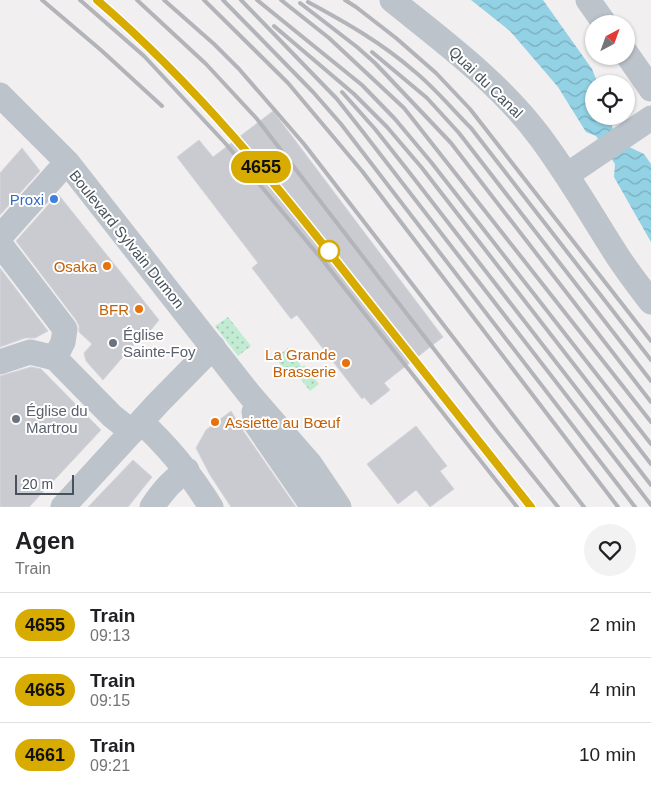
<!DOCTYPE html>
<html lang="fr">
<head>
<meta charset="utf-8">
<style>
	:root { --surface:#fff; --page:#f2f2f2; --text:#202124; --muted:#757577; --line:#e0e0e0 }
	body { margin:0; font-family:Arial,sans-serif; background:var(--page); color:var(--text); height:100vh; display:flex; flex-direction:column; font-size:19px; white-space:nowrap }
	* { box-sizing:border-box; margin:0 }
	p { font-size:16px; color:var(--muted) }
	.icon { flex:none; width:28px; height:28px; fill:none; stroke:currentColor; stroke-width:2; stroke-linecap:round; stroke-linejoin:round }
	.map { position:relative; height:507px; overflow:hidden }
	.side { display:flex; flex-direction:column; background:var(--surface); flex:1 }
	.side>* { flex:none }
	.badge { padding:0 10px; border-radius:16px; font-size:18px; line-height:32px }
	.needle { width:32px; rotate:41deg }
	.controls { position:absolute; left:585px; top:15px; display:grid; gap:10px }
	.controls a { display:grid; place-items:center; width:50px; height:50px; border-radius:50%; background:var(--surface); box-shadow:0 1px 4px #0004; font-size:25px }
	.scale { position:absolute; left:15px; bottom:12px; width:59px; box-sizing:border-box; padding-left:5px; border:2px solid #49525b; border-top:0; font-size:14px; line-height:18px; white-space:nowrap; color:#49525b; -webkit-text-stroke:4px #fff; paint-order:stroke }
	.map>.badge { position:absolute; translate:-50% -50%; box-shadow:0 0 0 2px #fff }
	.round { display:grid; place-items:center; flex:none; width:52px; height:52px; border-radius:26px; background:var(--page) }
	.headline { display:flex; align-items:center; justify-content:space-between; height:85px; padding:0 15px }
	h1 { font-size:24px; font-weight:700; line-height:38px }
	ul { padding:0; list-style:none }
	li { display:flex; align-items:center; gap:15px; height:65px; padding:0 15px; border-top:1px solid var(--line) }
	li div { flex:1 }
	li b { display:block; font-size:19px }
	li em { font-style:normal }
	li .badge { min-width:55px; font-weight:700; text-align:center }
	.map>svg:first-child { display:block }
	.grass { fill:url(#grass-dots) }
	.water { fill:url(#water-waves) }
	.building { fill:#c9cbd1; stroke:#d4d5da }
	.lines { fill:none; stroke-linecap:round; stroke-linejoin:round }
	.minor { stroke:#bcc3cb; stroke-width:25 }
	.rail { stroke:#b2b4b9; stroke-width:4 }
	.line-casing { stroke:#fff; stroke-width:11 }
	.line { stroke:#d8ab00; stroke-width:8 }
	.shop-dot { fill:#3f7fe0; stroke:#fff; stroke-width:2 }
	.stop-dot { fill:#fff; stroke:#d8ab00; stroke-width:2.5 }
	.food-dot { fill:#e8710a; stroke:#fff; stroke-width:2 }
	.worship-dot { fill:#6b7280; stroke:#fff; stroke-width:2 }
	.labels { text-anchor:middle; dominant-baseline:central; stroke-width:4; stroke-linejoin:round; paint-order:stroke }
	.street-label { font-size:15px; fill:#49525b; stroke:#fff }
	.shop-label { font-size:15px; fill:#366cbe; stroke:#fff; text-anchor:end }
	.food-label { font-size:15px; fill:#c56008; stroke:#fff; text-anchor:end }
	.worship-label { font-size:15px; fill:#5b616d; stroke:#fff; text-anchor:start }
</style>
</head>
<body>
<div class="map">
<svg width="651" height="507" viewBox="0 0 651 507">
	<defs>
		<pattern id="grass-dots" width="8" height="8" patternUnits="userSpaceOnUse" patternTransform="scale(1.25)"><rect width="8" height="8" fill="#c2ebd3"/><path d="M2 2h.1M6 6h.1" fill="none" stroke="#a0c1ae" stroke-width="1.8" stroke-linecap="round"/></pattern>
		<pattern id="water-waves" width="16" height="10" patternUnits="userSpaceOnUse" patternTransform="scale(1.25)"><rect width="16" height="10" fill="#93d1e4"/><path d="M0 5q4-4 8 0t8 0" fill="none" stroke="#7aacbc"/></pattern>
	</defs>
	<rect width="100%" height="100%" fill="#f1efef"/>
	<path class="grass" d="M228,317L251,346L238,356L215,326Z
		M288,348L302,367L304,365L319,384L310,391L295,372L290,376L275,358Z"/>
	<path class="water" d="M471,0H543L592,69L598,84H594V116H612V127L623,144L644,154L651,164V242L614,177L615,164L596,136L586,132L558,87L510,31Z"/>
	<path class="building" d="M273,111L443,337L384,383L390,390L371,405L364,397L362,399L297,315L291,319L252,268L258,263L177,157L199,140L213,157Z
		M22,148L40,171L0,215V173Z
		M58,194L159,320L150,331L147,329L103,380L86,361L84,353L92,344L79,332V326L76,320L16,241Z
		M0,268L48,331L35,338H25L0,347Z
		M31,367L41,369L101,430L29,507H0V376Z
		M231,411L244,432L296,507H231L210,475L196,448L206,430Z
		M416,426L447,466L440,471L454,489L430,507L416,490L398,504L367,464Z
		M133,460L152,477L128,507H88Z"/>
	<g class="lines">
		<path class="minor" d="M392,0C444,42 500,83 540,137C567,173 589,211 613,249C624,267 638,285 651,302
			M588,0L605,24
			M626,53L651,89
			M0,95L67,162L250,395L310,464L339,507
			M567,175L651,118
			M0,237L67,162
			M0,244L65,329L63,342L55,358
			M0,362L30,352L55,358L112,416L132,432
			M254,412L256,424L313,507
			M141,422C169,447 191,475 211,507
			M63,507L158,403L213,347
			M152,507C162,492 171,481 187,470"/>
		<path class="rail" d="M42,0L102,51L162,106
			M80,0L144,56L226,144L324,262L517,507
			M97,0C196,85 277,186 358,288C416,361 473,434 531,507
			M137,0L206,64L257,119L497,431L558,507
			M164,0L214,44L239,69L304,144L584,507
			M204,0L288,83L362,171L618,507
			M223,0L313,92L341,124L635,507
			M241,0L337,99L363,132L651,505
			M257,0L362,85L395,119L431,162L651,444
			M281,0L329,38L404,108L651,422
			M345,0L356,7L396,38L436,73L470,109L651,341
			M308,2C345,22 382,43 414,71C435,88 452,109 471,128L651,360
			M300,3L357,47L375,63L451,143L651,402
			M274,26L354,94L387,127L422,168L651,464
			M372,52L427,98L459,133L651,381
			M342,92L375,129L409,172L651,485"/>
	</g>
	<g class="lines">
		<g class="line-casing">
			<path id="line" d="M97,0C195,84 276,184 355,285C414,359 472,433 531,507"/>
		</g>
		<use href="#line" class="line"/>
	</g>
	<circle class="shop-dot" cx="54" cy="199" r="5"/>
	<circle class="stop-dot" cx="329" cy="251" r="10"/>
	<g class="food-dot">
		<circle cx="107" cy="266" r="5"/>
		<circle cx="139" cy="309" r="5"/>
		<circle cx="346" cy="363" r="5"/>
		<circle cx="215" cy="422" r="5"/>
	</g>
	<g class="worship-dot">
		<circle cx="113" cy="343" r="5"/>
		<circle cx="16" cy="419" r="5"/>
	</g>
	<g class="labels">
		<g class="street-label">
			<text transform="translate(486 82) rotate(44)">Quai du Canal</text>
			<text transform="translate(127 239) rotate(51)">Boulevard Sylvain Dumon</text>
		</g>
		<g class="shop-label">
			<text x="44" y="199">Proxi</text>
		</g>
		<g class="food-label">
			<text x="97" y="266">Osaka</text>
			<text x="129" y="309">BFR</text>
			<text x="336" y="354">La Grande<tspan x="336" dy="17">Brasserie</tspan></text>
			<text x="225" y="422" text-anchor="start">Assiette au Bœuf</text>
		</g>
		<g class="worship-label">
			<text x="123" y="334">Église<tspan x="123" dy="17">Sainte-Foy</tspan></text>
			<text x="26" y="410">Église du<tspan x="26" dy="17">Martrou</tspan></text>
		</g>
	</g>
</svg>
<div class="controls">
<a><svg class="needle" viewBox="-14 -14 28 28"><path d="M0-13l5 13h-10z" fill="#e53935"/><path d="M0 13l5-13h-10z" fill="#757577"/></svg></a>
<a><svg class="icon" aria-label="locate" viewBox="0 0 24 24"><circle cx="12" cy="12" r="6"/><path d="M12 2v4M12 18v4M2 12h4M18 12h4"/></svg></a>
</div>
<div class="scale">20 m</div>
<b class="badge" style="left:261px;top:167px;background:#d8ab00;color:#111">4655</b>
</div>
<section class="side">
<div class="headline"><div><h1>Agen</h1><p>Train</p></div><a class="round"><svg class="icon" aria-label="heart" viewBox="0 0 24 24"><path d="M12 20l-8-8c-3-5 5-10 8-4 3-6 11-1 8 4z"/></svg></a></div>
<ul>
<li><span class="badge" style="background:#d8ab00;color:#111">4655</span><div><b>Train</b><p>09:13</p></div><em>2 min</em></li>
<li><span class="badge" style="background:#d8ab00;color:#111">4665</span><div><b>Train</b><p>09:15</p></div><em>4 min</em></li>
<li><span class="badge" style="background:#d8ab00;color:#111">4661</span><div><b>Train</b><p>09:21</p></div><em>10 min</em></li>
</ul>
</section>
</body>
</html>
